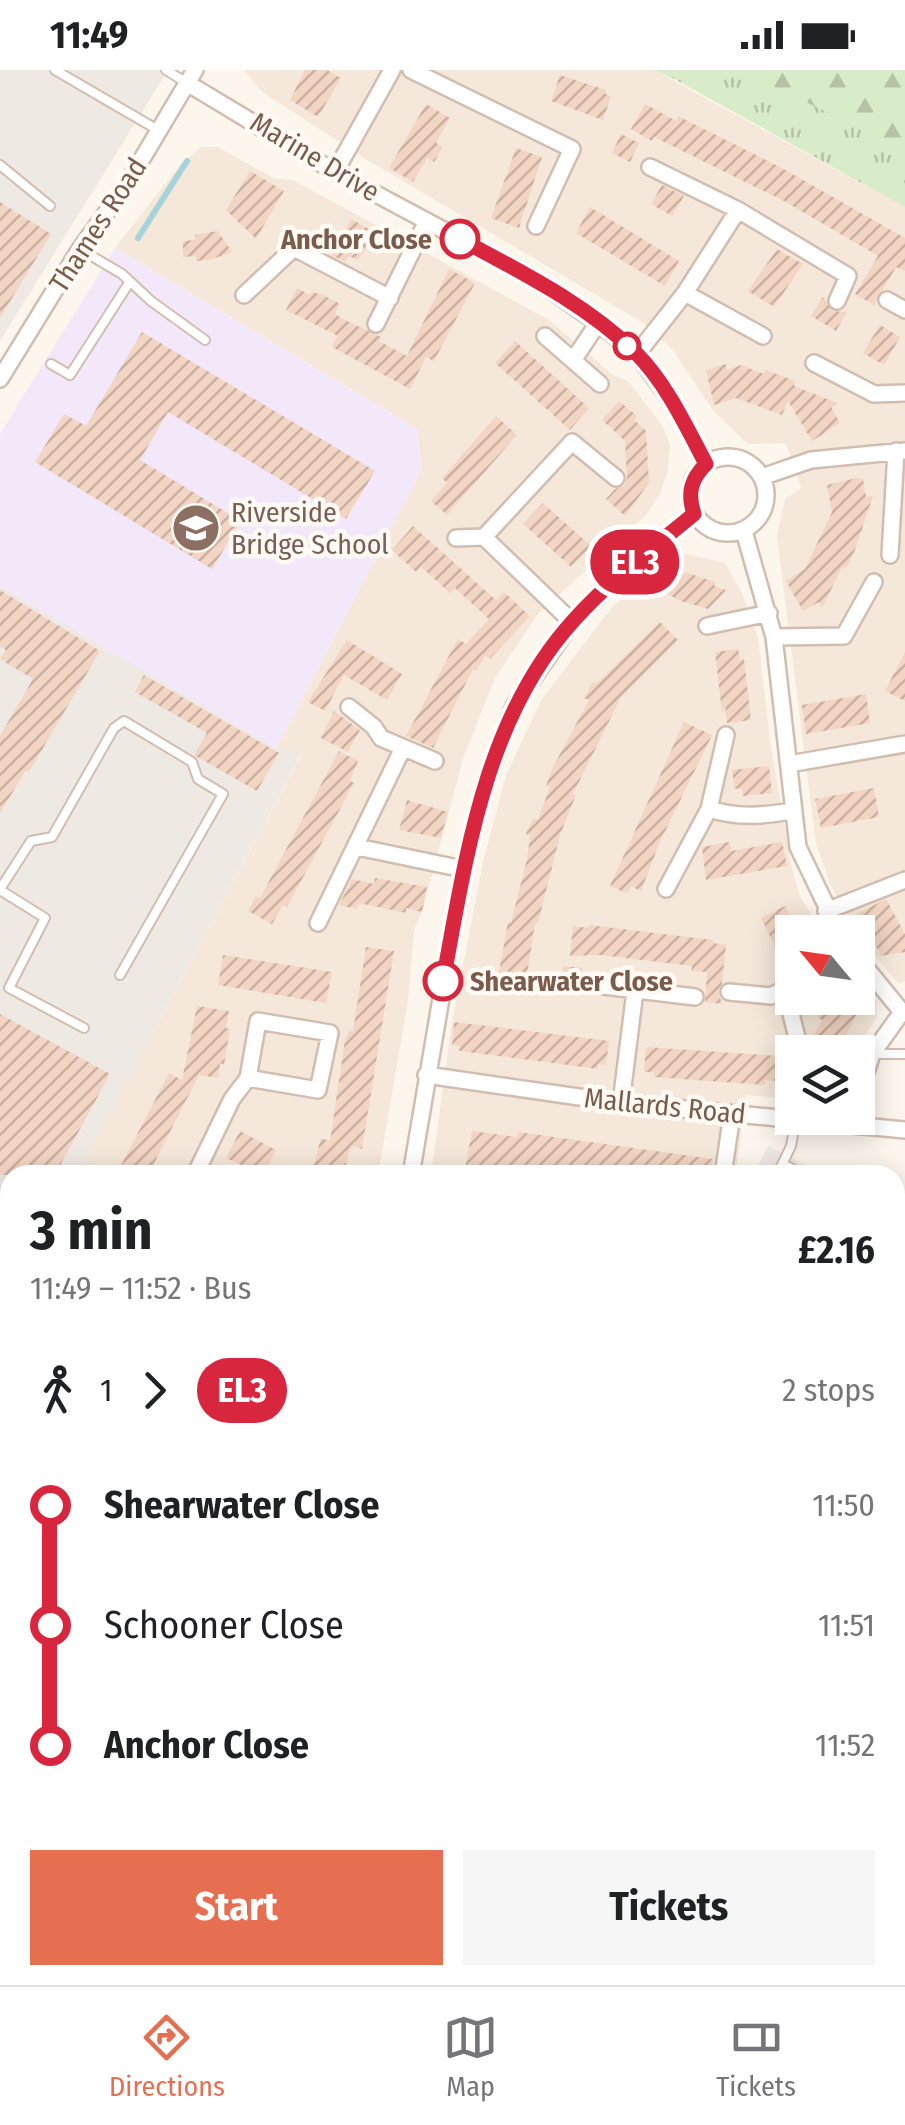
<!DOCTYPE html>
<html lang="en">
<head>
<meta charset="utf-8">
<style>
	:root { --surface:#fff; --page:#f6f6f6; --text:#202124; --muted:#757577; --line:#e0e0e0; --accent:#e76f51 }
	body { margin:0; font-family:"Fira Sans Condensed",sans-serif; background:var(--page); color:var(--text); height:100vh; display:flex; flex-direction:column; font-size:38px; white-space:nowrap }
	* { box-sizing:border-box; margin:0 }
	p { font-size:32px; color:var(--muted) }
	.icon { flex:none; width:55px; height:55px; fill:none; stroke:currentColor; stroke-width:2; stroke-linecap:round; stroke-linejoin:round }
	.map { position:relative; flex:1; overflow:hidden }
	.drawer { position:absolute; left:0px; top:1095px; width:905px; height:820px; display:flex; flex-direction:column; background:var(--surface); border-radius:30px 30px 0 0; box-shadow:0 5px 25px #0003 }
	.drawer>* { flex:none }
	.badge { padding:0 20px; border-radius:32px; font-size:35px; line-height:65px }
	.needle { width:65px; rotate:299deg }
	.tools { position:absolute; left:775px; top:845px; display:grid; gap:20px }
	.tools a { display:grid; place-items:center; width:100px; height:100px; border-radius:0px; background:var(--surface); box-shadow:0 5px 25px #0003; font-size:50px }
	.map>.badge { position:absolute; translate:-50% -50%; box-shadow:0 0 0 5px #fff }
	.legs { display:flex; align-items:center; gap:15px; height:110px; padding:0 30px; font-size:32px }
	.legs p { margin-inline-start:auto }
	.head { display:flex; align-items:center; justify-content:space-between; height:170px; padding:0 30px }
	h1 { font-size:55px; font-weight:700; line-height:75px }
	.button { display:flex; gap:20px; margin-top:auto; padding:20px 30px }
	.button a { flex:1; height:115px; border-radius:0px; background:var(--accent); color:#fff; font-size:40px; font-weight:700; line-height:115px; text-align:center }
	.button a+a { background:var(--page); color:var(--text) }
	ul { padding:0 30px; list-style:none }
	li { display:flex; align-items:center; gap:35px; height:120px; font-size:38px }
	li i { display:grid; place-items:center; width:15px; height:100%; margin:0 12px; background:currentColor }
	li i::after { content:''; width:25px; height:25px; margin:-12px; border:8px solid; border-radius:50%; background:var(--surface) }
	li p { margin-inline-start:auto }
	li:first-child i { background:linear-gradient(#0000 50%,currentColor 0) }
	li:last-child i { background:linear-gradient(currentColor 50%,#0000 0) }
	.status { display:flex; justify-content:space-between; align-items:center; height:70px; padding:0 50px; background:var(--surface); direction:ltr }
	.status svg { height:28px; fill:currentColor }
	.tab-bar { display:flex; justify-content:space-around; align-items:center; height:140px; border-top:2px solid var(--line); background:var(--surface); font-size:28px; color:var(--muted) }
	.tab-bar a { display:grid; justify-items:center; gap:5px }
	.tab-bar .on { color:var(--accent) }
	.map>svg:first-child { display:block }
	.residential { fill:#f5e8da }
	.industrial { fill:#efe9e4 }
	.education { fill:#f3e8fa }
	.grass { fill:url(#grass-tufts) }
	.forest { fill:url(#forest-firs) }
	.water { fill:url(#water-waves); stroke:#a5d3da; stroke-width:2.5 }
	.lines { fill:none; stroke-linecap:round; stroke-linejoin:round }
	.stream { stroke:#a5d3da; stroke-width:6 }
	.building { fill:url(#building-hatch) }
	.lane-casing { stroke:#d1beb0; stroke-width:12 }
	.street-casing { stroke:#d1beb0; stroke-width:20 }
	.lane { stroke:#fff; stroke-width:8 }
	.street { stroke:#fff; stroke-width:15 }
	.line-1-casing { stroke:#fff; stroke-width:22 }
	.line-1 { stroke:#d7263d; stroke-width:15 }
	.stop-1-dot { fill:#fff; stroke:#d7263d; stroke-width:5 }
	.labels { text-anchor:middle; dominant-baseline:central; stroke-width:9; stroke-linejoin:round; paint-order:stroke }
	.street-label { font-size:28px; fill:#7a5c4d; stroke:#fffaf3 }
	.stop-label { font-size:28px; font-weight:bold; fill:#7a5c4d; stroke:#fffaf3; text-anchor:end }
	.education-label { font-size:28px; fill:#785e54; stroke:#fffaf3; text-anchor:start }
</style>
</head>
<body>
<div class="status"><b>11:49</b><svg viewBox="0 0 49 12"><path d="M0 12V9h3v3zM5 12V6h3v6zM10 12V3h3v9zM15 12V0h3v12zM26 1h20v11H26zM47 4h2v5h-2z"/></svg></div>
<div class="map">
<svg width="905" height="1915" viewBox="0 0 905 1915">
	<defs>
		<pattern id="grass-tufts" width="24" height="20" patternUnits="userSpaceOnUse" patternTransform="scale(2.5)"><rect width="24" height="20" fill="#d8ecc9"/><path d="M3 7l-1-3M5 7V3M7 7l1-3M15 17l-1-3M17 17v-4M19 17l1-3" fill="none" stroke="#b4c2a5"/></pattern>
		<pattern id="forest-firs" width="22" height="20" patternUnits="userSpaceOnUse" patternTransform="scale(2.5)"><rect width="22" height="20" fill="#d8ecc9"/><path d="M5 1l3.5 6h-7zM16 11l3.5 6h-7z" fill="#b4c2a5"/></pattern>
		<pattern id="water-waves" width="16" height="10" patternUnits="userSpaceOnUse" patternTransform="scale(2.5)"><rect width="16" height="10" fill="#bfe3e8"/><path d="M0 5q4-4 8 0t8 0" fill="none" stroke="#a0bbbe"/></pattern>
		<pattern id="building-hatch" width="6" height="6" patternUnits="userSpaceOnUse" patternTransform="scale(2.5)"><rect width="6" height="6" fill="#f3d5c3"/><path d="M-1 1l2-2M0 6l6-6M5 7l2-2" fill="none" stroke="#cab0a1"/></pattern>
	</defs>
	<rect width="100%" height="100%" fill="#fdf6ec"/>
	<path class="residential" d="M244,0H654L905,137V911L899,914L855,862L830,814L816,774L777,467L785,429L801,418L786,373L748,374L712,339L672,279L645,254L369,91L262,22Z
		M201,77H218L275,109L293,110L549,250L613,305L628,311L662,355L670,375L668,400L660,424L646,445L538,544L495,608L463,689L422,842L414,860L408,931L378,1105H77L302,684L276,679L422,399L417,359L115,178L181,94Z
		M687,484L725,493L742,523L758,568L770,670L792,800L800,826L822,862H792V928H858V909L876,931L877,947L854,982H792V1029L746,1025L736,1105H431L452,952L483,792L506,705L542,629L612,537L664,491Z
		M0,1359L10,1366V1714L0,1731Z
		M895,1496L905,1497V1703L895,1710Z
		M905,1794V1915H758L751,1905H895V1801Z
		M95,1905H446L442,1915H107Z"/>
	<path class="industrial" d="M0,0H168L0,271Z
		M0,516L276,678L302,683L77,1105H10V1206L0,1216Z
		M768,1076L826,1105H753Z"/>
	<path class="education" d="M115,178L417,359L422,399L276,679L0,516V364Z"/>
	<path class="grass" d="M654,0H905V137L676,10Z
		M10,1206V1366L0,1359V1216Z
		M895,1298L905,1305V1377L895,1388Z
		M455,1905H605L600,1915H452Z"/>
	<path class="forest" d="M738,0H905V79Z"/>
	<path class="water" d="M905,1129V1263L900,1270L895,1267V1133Z"/>
	<g class="lines">
		<path class="stream" d="M138,168L187,91
			M0,1266L10,1272
			M511,1915L514,1905"/>
	</g>
	<path class="building" d="M305,0H327L341,8L318,47L290,30Z
		M560,5L606,20L605,24L611,26L603,50L551,31Z
		M426,34L450,48L436,73L443,77L434,92L427,88L413,112L389,98Z
		M645,34L676,51L678,46L782,98L905,168V201L896,197L874,235L855,224L878,186L784,131L654,67L652,71L631,59Z
		M621,64L639,73L630,92L612,83Z
		M516,78L542,87L519,158L491,148Z
		M250,101L284,121L256,169L226,140Z
		M662,115L684,126L672,146L651,134Z
		M0,132L51,164L0,248Z
		M590,137L679,191L665,216L576,163Z
		M351,149L376,163L358,190L349,186L345,192L332,185Z
		M218,161L232,182L210,190L196,191V186L183,187V171L195,170V165Z
		M777,179L803,194L774,237L748,221Z
		M449,199L475,213L434,291L426,287L410,319L332,277L338,266L286,240L297,218L310,225L312,222L323,225L340,234L335,243L341,248L381,267L379,271L407,286Z
		M823,227L832,241L847,242L836,261L811,246Z
		M880,255L900,267L884,295L863,283Z
		M142,262L375,401L346,449L168,342L140,390L241,451L212,499L35,392L64,344L86,356Z
		M515,271L589,338L570,360L495,293Z
		M726,294L727,300L741,295L764,304L766,300L795,311L794,316L837,333L831,337L840,353L812,371L788,331L782,345L736,328L714,335L706,300Z
		M619,331L637,346L634,350L646,361L649,413L625,446L606,429L615,419L624,416L627,409L625,371L602,350Z
		M496,346L517,365L447,445L431,431L447,413L442,408Z
		M856,408L863,409L866,427L873,426L855,480L846,499L842,497L822,538L819,532L803,541L786,511L805,499L832,442L827,415Z
		M543,433L591,476L571,497L523,454Z
		M413,456L496,530L504,522L530,546L490,589L485,586L476,601L473,599L433,678L406,666L458,569L466,574L489,549L455,518L450,523L421,497L416,502L392,480Z
		M675,502L684,505L685,502L715,512L714,516L726,520L708,539L681,531L667,524Z
		M0,520L100,581L29,702L26,700L0,743V666L33,609L0,589L6,580L0,576Z
		M660,552L678,570L621,627L573,724L576,725L560,765L538,853H535L524,924L496,919L508,852L511,853L527,789L530,766L526,764L533,748L538,750L550,717L546,716L553,697L589,630L584,628L593,612L596,614Z
		M347,570L402,604L387,630L344,605L325,641L308,632Z
		M738,579L740,590L744,589L751,650L727,653L725,636L722,642L715,582Z
		M905,582V631L885,621Z
		M144,605L279,683L257,721L194,685L207,663L135,622Z
		M866,624L870,653L806,664L802,635Z
		M334,641L360,660L348,682L321,668Z
		M684,652L712,665L659,774L641,821L631,816L628,824L610,816Z
		M339,681L358,691L350,711L354,713L287,837L283,835L272,854L248,841L256,826L260,828Z
		M769,696L772,723L743,726L742,718L735,719L732,700Z
		M874,718L879,747L821,758L815,729Z
		M407,730L448,742L441,768L399,760Z
		M729,772L731,781L782,772L787,796L706,810L702,777Z
		M375,808L427,817L422,842L406,838V843L359,833L357,839L339,835L352,809L374,814Z
		M886,829L905,864V882L881,886L868,860L865,862L855,845Z
		M785,836L792,850V904H789L761,848Z
		M589,855L713,870V873L726,875L722,914L718,922L722,934L705,932L707,902L691,901L692,896L601,885L570,886L573,856L588,858Z
		M366,877L394,881L362,1079L351,1076L343,1105H311L321,1068L330,1071L345,970L349,961H353Z
		M223,885L332,902L326,933L218,915Z
		M563,896L583,898L576,917L561,915Z
		M828,928H854L858,942L837,982H805L822,950L817,947Z
		M197,936L229,941L226,958L230,959L224,995L220,993L218,1008L199,1005L148,1105H116L169,1003L182,1010Z
		M0,944L110,1004L55,1105H0Z
		M454,952L609,971L606,995L598,994V999L459,981L460,976L452,975Z
		M646,977L792,987V1012L765,1010V1015L654,1007V1002H644Z
		M240,1061L276,1080L263,1105L226,1088Z
		M472,1061L517,1067L518,1062L713,1089L711,1105H558L498,1097L496,1105H464Z"/>
	<g class="lines">
		<g class="lane-casing">
			<path id="lane" d="M55,0L158,60
				M166,0L187,13
				M0,95L50,136
				M80,179L122,204L151,231L205,270
				M51,294L70,305L129,213
				M0,819L31,771L52,767L114,658L124,651L192,692L198,709L223,724L120,905
				M0,820L45,848L9,918L84,958
				M872,984H905
				M783,1094L804,1105
				M777,1105L791,1076L796,1049
				M635,1915L640,1905"/>
		</g>
		<g class="street-casing">
			<path id="street" d="M411,0L572,79L536,156
				M187,13L335,102L533,208L598,253L637,284L679,341L706,393
				M650,97L738,140L848,206L837,231
				M335,102L392,0
				M685,223L763,266
				M244,225L294,178L390,228
				M887,230L905,240
				M376,254L427,151
				M545,266L600,314
				M637,284L685,223L738,140
				M574,289L598,253
				M814,293L874,324L905,323
				M0,309L80,179L127,114L195,0
				M690 425a38 38 0 1 1 76 0a38 38 0 1 1-76 0Z
				M762,407L811,390L905,381
				M744,461L774,567L798,777L839,862
				M456,468L484,467
				M890,485L896,381
				M572,552L484,467L572,372L616,408
				M707,556L769,543
				M774,567L844,566L874,512
				M349,637L374,657L381,668L435,691
				M789,694L905,674
				M709,739C738,748 762,746 792,741
				M357,777L463,799
				M666,819L709,739L726,665
				M826,841L905,810
				M318,853L403,678
				M858,888L902,942L872,984L858,1027
				M587,914L695,927
				M785,919L798,972
				M729,922L771,926L792,915
				M426,1005L621,1033L905,1060
				M621,1033L635,921
				M195,1105L232,1029L248,1008L258,951L330,963L318,1020L248,1008
				M411,1105L463,799L485,718L514,636L572,552L627,499L694,444
				M723,1105L732,1044
				M0,1379L10,1386
				M895,1462L905,1441
				M0,1536L10,1542
				M895,1766L905,1759
				M0,1839L10,1819
				M242,1905L255,1915
				M364,1915L367,1905
				M689,1915L698,1905"/>
		</g>
		<use href="#lane" class="lane"/>
		<use href="#street" class="street"/>
	</g>
	<g class="lines">
		<g class="line-1-casing">
			<path id="line-1" d="M443,911C466,787 485,647 574,550C610,510 653,478 694,444C687,423 691,409 706,394C686,356 666,313 636,283C586,234 521,202 460,169"/>
		</g>
		<use href="#line-1" class="line-1"/>
	</g>
	<defs>
		<g id="school-disc" transform="scale(2.5)"><circle r="9.5" fill="#8d6e63" stroke="#fffaf3"/><path d="M0-5L7-2L0 1L-7-2ZM-4 1L0 2.5L4 1V4Q0 6-4 4Z" fill="#fff"/></g>
	</defs>
	<g fill-rule="evenodd">
		<use href="#school-disc" x="196" y="458"/>
	</g>
	<g class="stop-1-dot">
		<circle cx="460" cy="169" r="18"/>
		<circle cx="627" cy="276" r="12"/>
		<circle cx="443" cy="911" r="18"/>
	</g>
	<g class="labels">
		<g class="street-label">
			<text transform="translate(315 87) rotate(31)">Marine Drive</text>
			<text transform="translate(98 155) rotate(-57)">Thames Road</text>
			<text transform="translate(665 1036) rotate(6)">Mallards Road</text>
		</g>
		<g class="stop-label">
			<text x="432" y="169">Anchor Close</text>
			<text x="470" y="911" text-anchor="start">Shearwater Close</text>
		</g>
		<g class="education-label">
			<text x="231" y="442">Riverside<tspan x="231" dy="32">Bridge School</tspan></text>
		</g>
	</g>
</svg>
<div class="tools">
<a><svg class="needle" viewBox="-14 -14 28 28"><path d="M0-13l5 13h-10z" fill="#e53935"/><path d="M0 13l5-13h-10z" fill="#757577"/></svg></a>
<a><svg class="icon" aria-label="layers" viewBox="0 0 24 24"><path d="M12 4l9 5-9 5-9-5zM3 14l9 5 9-5"/></svg></a>
</div>
<b class="badge" style="left:635px;top:492px;background:#d7263d;color:#fff">EL3</b>
<section class="drawer">
<div class="head"><div><h1>3 min</h1><p>11:49 – 11:52 · Bus</p></div><b>£2.16</b></div>
<div class="legs"><svg class="icon" aria-label="walk" viewBox="0 0 24 24"><circle cx="13" cy="4" r="2"/><path d="M13 8l-2 6 4 7M11 14l-3 7M7 12l3-4h3l4 4"/></svg>1<svg class="icon" aria-label="forward" viewBox="0 0 24 24"><path d="M9 5l7 7-7 7"/></svg><b class="badge" style="background:#d7263d;color:#fff">EL3</b><p>2 stops</p></div>
<ul>
<li><i style="color:#d7263d"></i><b>Shearwater Close</b><p>11:50</p></li>
<li><i style="color:#d7263d"></i><span>Schooner Close</span><p>11:51</p></li>
<li><i style="color:#d7263d"></i><b>Anchor Close</b><p>11:52</p></li>
</ul>
<div class="button"><a>Start</a><a>Tickets</a></div>
</section>
</div>
<nav class="tab-bar">
<a class="on"><svg class="icon" aria-label="directions" viewBox="0 0 24 24"><path d="M12 3l9 9-9 9-9-9zM9 14v-3h6M13 9l2 2-2 2"/></svg>Directions</a>
<a><svg class="icon" aria-label="map" viewBox="0 0 24 24"><path d="M3 6l6-2 6 2 6-2v14l-6 2-6-2-6 2zM9 4v14M15 6v14"/></svg>Map</a>
<a><svg class="icon" aria-label="tickets" viewBox="0 0 24 24"><path d="M3 7h18v10H3zM15 7v10"/></svg>Tickets</a>
</nav>
</body>
</html>
